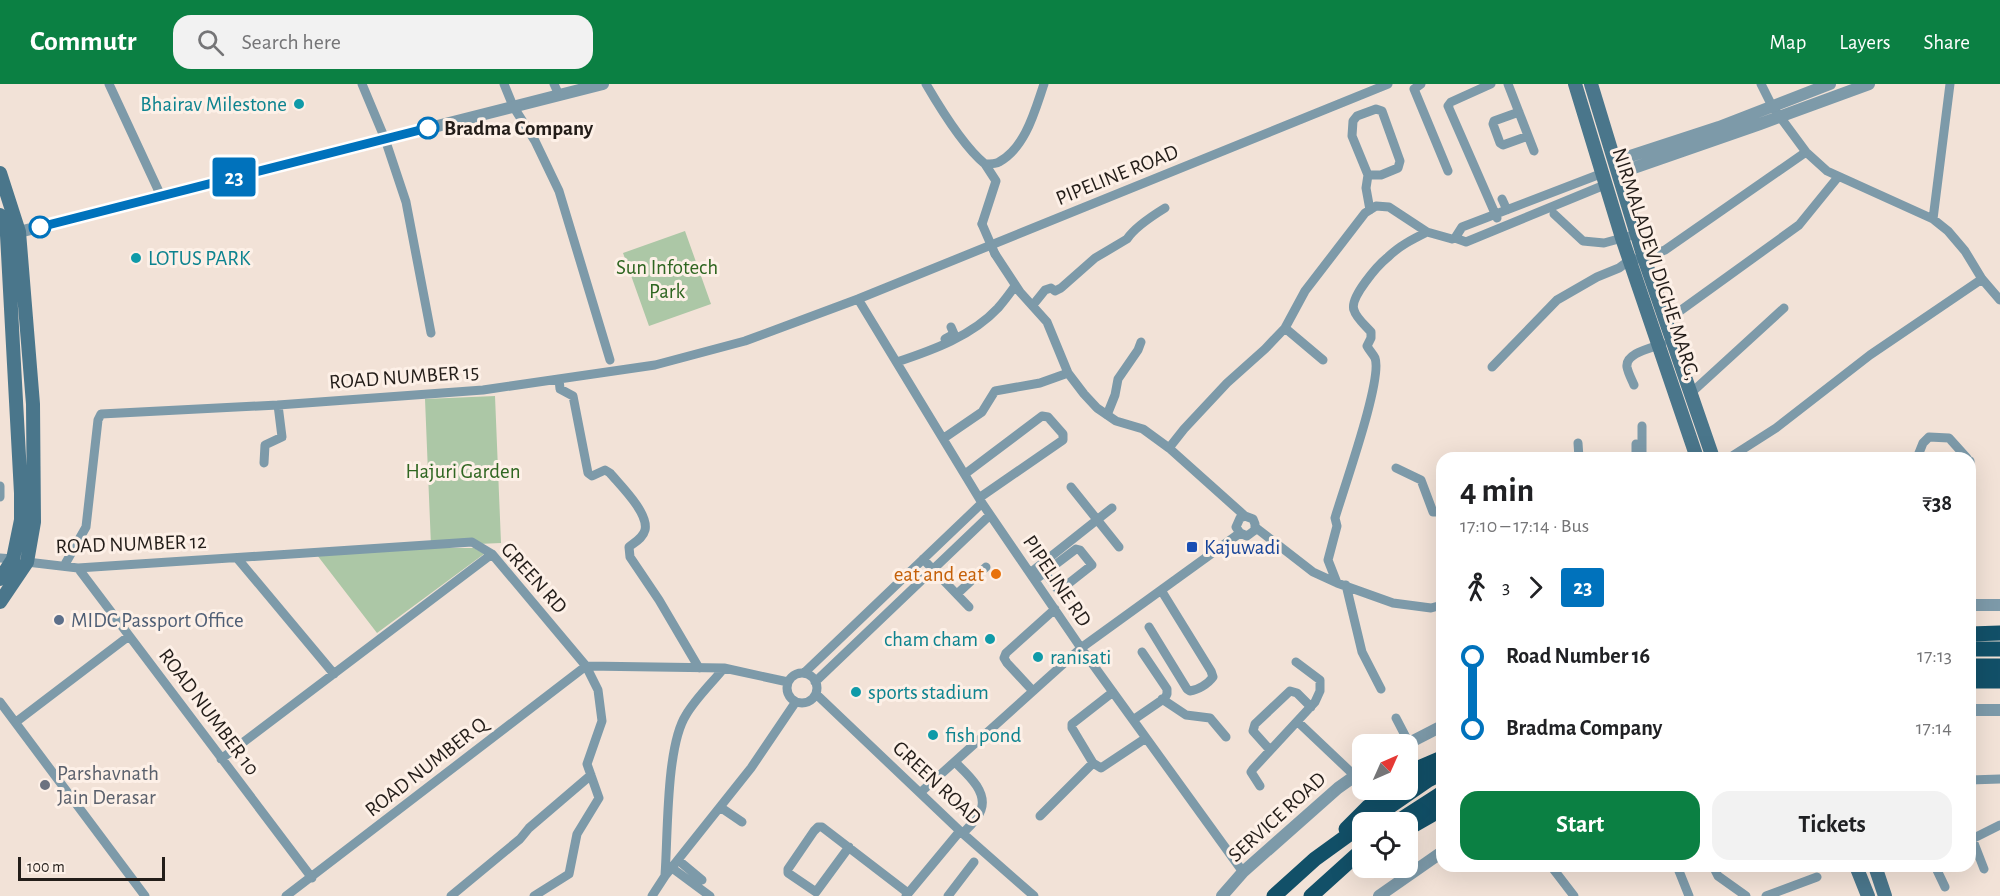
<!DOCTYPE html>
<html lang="en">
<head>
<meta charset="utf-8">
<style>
	:root { --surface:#fff; --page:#f2f2f2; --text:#202124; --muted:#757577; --accent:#0b8043 }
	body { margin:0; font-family:"Alegreya Sans",sans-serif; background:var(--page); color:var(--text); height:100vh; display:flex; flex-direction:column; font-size:22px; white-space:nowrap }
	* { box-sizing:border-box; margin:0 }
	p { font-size:20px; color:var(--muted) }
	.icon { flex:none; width:33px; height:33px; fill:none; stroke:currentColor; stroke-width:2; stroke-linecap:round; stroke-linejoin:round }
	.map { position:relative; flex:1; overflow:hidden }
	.sheet { position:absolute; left:1436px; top:368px; width:540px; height:420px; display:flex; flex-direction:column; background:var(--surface); border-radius:18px; box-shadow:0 6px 24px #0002 }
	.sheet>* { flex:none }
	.badge { padding:0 12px; border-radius:4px; font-size:21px; line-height:39px }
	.needle { width:39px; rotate:45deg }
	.buttons { position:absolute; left:1352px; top:650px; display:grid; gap:12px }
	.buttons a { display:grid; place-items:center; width:66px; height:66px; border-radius:12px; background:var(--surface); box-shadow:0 6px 24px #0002; font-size:30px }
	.scale { position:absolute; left:18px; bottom:15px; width:147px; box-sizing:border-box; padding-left:6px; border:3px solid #231d19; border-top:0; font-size:16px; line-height:21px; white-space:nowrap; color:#231d19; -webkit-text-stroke:4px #fdf0e7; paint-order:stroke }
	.map>.badge { position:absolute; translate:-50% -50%; box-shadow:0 0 0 3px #fff }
	.legs { display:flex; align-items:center; gap:9px; height:66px; padding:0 24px; font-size:20px }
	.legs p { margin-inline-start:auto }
	.headline { display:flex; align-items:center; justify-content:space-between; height:102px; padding:0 24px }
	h1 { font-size:33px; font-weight:700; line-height:45px }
	.primary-button { display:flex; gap:12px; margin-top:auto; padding:12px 24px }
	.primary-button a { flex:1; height:69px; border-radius:18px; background:var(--accent); color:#fff; font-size:24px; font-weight:700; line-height:69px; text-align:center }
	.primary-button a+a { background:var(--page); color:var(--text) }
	ul { padding:0 24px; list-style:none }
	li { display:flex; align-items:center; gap:21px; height:72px; font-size:22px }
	li i { display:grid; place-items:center; width:9px; height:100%; margin:0 8px; background:currentColor }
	li i::after { content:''; width:15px; height:15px; margin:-8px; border:4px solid; border-radius:50%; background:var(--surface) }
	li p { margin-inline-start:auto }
	li:first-child i { background:linear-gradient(#0000 50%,currentColor 0) }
	li:last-child i { background:linear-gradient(currentColor 50%,#0000 0) }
	header { display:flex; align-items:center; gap:36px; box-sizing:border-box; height:84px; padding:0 30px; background:var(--accent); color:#fff }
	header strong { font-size:28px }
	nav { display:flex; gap:33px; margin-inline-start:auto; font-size:21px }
	.search { width:420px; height:54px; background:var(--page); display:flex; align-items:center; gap:15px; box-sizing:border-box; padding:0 21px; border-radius:18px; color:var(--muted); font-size:22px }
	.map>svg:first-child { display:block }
	.green { fill:#acc7a6 }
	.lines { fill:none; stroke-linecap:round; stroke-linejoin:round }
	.minor { stroke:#7d9aa9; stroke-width:9 }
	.tertiary { stroke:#7d9aa9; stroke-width:12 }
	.secondary { stroke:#4a768b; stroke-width:14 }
	.trunk { stroke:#125068; stroke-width:15 }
	.minor-bridge { stroke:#7d9aa9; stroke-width:9 }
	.line-1-casing { stroke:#fff; stroke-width:14 }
	.line-1 { stroke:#0072bc; stroke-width:9 }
	.culture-dot { fill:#0f9aa8; stroke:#fdf0e7; stroke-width:2 }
	.stop-1-dot { fill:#fff; stroke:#0072bc; stroke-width:3 }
	.transit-dot { fill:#1a4fb4; stroke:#fdf0e7; stroke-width:2 }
	.food-dot { fill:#e8710a; stroke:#fdf0e7; stroke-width:2 }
	.service-dot { fill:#5c6f8a; stroke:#fdf0e7; stroke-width:2 }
	.worship-dot { fill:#6b7280; stroke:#fdf0e7; stroke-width:2 }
	.labels { text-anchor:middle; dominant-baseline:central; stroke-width:6; stroke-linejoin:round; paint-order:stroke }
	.culture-label { font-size:21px; fill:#0d838f; stroke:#fdf0e7; text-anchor:start }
	.stop-label { font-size:21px; font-weight:bold; fill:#231d19; stroke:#fdf0e7; text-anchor:start }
	.street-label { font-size:21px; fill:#231d19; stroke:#fdf0e7 }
	.park-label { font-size:21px; fill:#2f6621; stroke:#fdf0e7 }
	.transit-label { font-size:21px; fill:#164399; stroke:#fdf0e7; text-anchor:start }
	.food-label { font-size:21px; fill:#c56008; stroke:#fdf0e7; text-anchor:end }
	.service-label { font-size:21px; fill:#4e5e75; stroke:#fdf0e7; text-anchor:start }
	.worship-label { font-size:21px; fill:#5b616d; stroke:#fdf0e7; text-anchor:start }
</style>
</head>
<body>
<header>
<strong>Commutr</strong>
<div class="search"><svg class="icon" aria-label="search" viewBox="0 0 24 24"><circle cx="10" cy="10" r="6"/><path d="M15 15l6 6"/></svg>Search here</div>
<nav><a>Map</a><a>Layers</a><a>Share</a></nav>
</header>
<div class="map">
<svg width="2000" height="812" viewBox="0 0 2000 812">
	<rect width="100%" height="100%" fill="#f2e2d7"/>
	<path class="green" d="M685,147L711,220L649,242L623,169Z
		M495,312L501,459L431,462L425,315Z
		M434,464H474L484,470L377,549L317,471Z"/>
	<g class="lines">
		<path class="minor" d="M109,0L161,112
			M362,0L385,55L406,118L431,249
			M504,0L513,22L535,57L559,107L610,276
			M554,0L559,11
			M926,0C940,24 964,63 985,80C990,80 996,80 999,78C1026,63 1035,26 1044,0
			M1421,0L1414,5L1448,87
			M1491,0L1451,18L1448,22L1497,134
			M1508,0L1534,67
			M1761,0L1772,22L1806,68L1827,87L1933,135L1948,147L1965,167L1982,195L2000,216
			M1519,28L1494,37L1493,40L1500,59L1503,61L1528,52
			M1603,89L1462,143L1455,154L1466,158L1607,100
			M1368,91H1381L1398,84L1400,77L1382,27L1376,25L1357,32L1353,37L1352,52L1368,91L1366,104L1370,126
			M1502,115L1507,126
			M1554,130L1583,157L1604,159L1637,150
			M1933,135L1950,0
			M982,140L996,97L985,80
			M995,170L1020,208L1047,238L1068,289L1084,310L1097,324L1116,337L1143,345L1169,364
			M858,215L982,419L1081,564L1243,788
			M1033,221L1045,206L1051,204L1055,207L1061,204L1095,174L1127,155C1135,143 1152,132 1165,124
			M1666,237L1799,141L1838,93
			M1285,244L1323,276
			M945,255L954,250L951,243
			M897,278C933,266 972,252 998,224C1004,217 1010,209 1015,202
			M1492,283L1557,216L1597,193L1619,184L1630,176L1644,174L1665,166L1806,68
			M559,295L560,305L573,312L588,389L592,392L605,386L610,389C620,401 649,429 645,446C643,454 635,458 629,463L630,473L659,516L699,584
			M1634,301C1632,296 1628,289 1627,283C1625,269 1652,264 1662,260
			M1691,309L1784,224
			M1107,331L1115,311L1118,295L1138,266L1141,258
			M1642,342V374
			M944,354L982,328L995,307L1040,299L1068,289
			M1578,359L1579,374
			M1636,374V360
			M1729,374L1776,344L1870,271L1982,195
			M1917,374L1923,359L1929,353L1949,354L1967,374
			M1970,377V390
			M264,379L265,361L282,353L278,321
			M1396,384L1421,396L1433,428H1442
			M965,390L1042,332L1048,333L1063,350V356L979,414
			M0,402V413
			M1071,403L1119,463
			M1245,432L1240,434L1236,443L1240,449L1247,452L1255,446V440L1253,435L1245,432L1169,364L1184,345L1227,299L1265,265L1285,244L1305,207L1365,129L1376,122L1389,123L1427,148
			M1255,443L1313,488L1337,499L1393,519L1431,524L1442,521
			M0,474L13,475
			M237,474L334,590
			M923,475L969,523
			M27,478L78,484L472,458L492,470L586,582L724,584L788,598
			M64,482L86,443L98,336L101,330L278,321L483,306L655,281L745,257L858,215L1388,0
			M78,484L312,794
			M1030,489L1112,424
			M1035,496L1076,465L1080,466L1092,481L1059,507L1045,489
			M1337,499L1328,476L1337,442L1335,434C1343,406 1383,295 1375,274C1373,270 1369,266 1367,262L1371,254V248C1366,242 1356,234 1354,226C1349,214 1378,181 1388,173C1399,162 1413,155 1427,148L1452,155L1455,154
			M1346,501L1362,568L1381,605
			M957,510L986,483
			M1149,543L1187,605L1190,607C1198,606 1208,600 1213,593L1211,587L1161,506
			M787 604a15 15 0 1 1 30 0a15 15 0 1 1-30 0Z
			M804,589L982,419
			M815,598L990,431
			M1033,607L1007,579L1004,574L1006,569L1055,525
			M1113,608L1072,640V644L1093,679L1101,684L1146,654
			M816,610L960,747L1034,812
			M1162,615L1186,631L1210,634L1226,653
			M0,618L145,812
			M1396,634L1409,659
			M1133,636L1165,614L1167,610V605L1142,568
			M16,638L129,552
			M1298,638L1355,692
			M1270,666L1253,647L1255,640L1290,607L1297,609L1311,623
			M221,675L492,470
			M955,678C966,689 988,707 981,726C978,735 969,743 963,749
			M1970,696L2000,695
			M1260,702L1251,688L1253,685L1315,618L1320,607V596L1296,578
			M921,708L1081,564L1240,449
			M720,723L742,738
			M1040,732L1093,679
			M1972,754L1984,785
			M1970,756L2000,741
			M849,763L816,808L788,789V785L814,747L818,743H822L908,809
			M678,776L702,796
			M1551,782L1574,812
			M1677,782L1689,812
			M1713,782L1718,792L1746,812
			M1935,782L1945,803
			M672,784L710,812
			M665,791C668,751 666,662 686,631C696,614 712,599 724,584
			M286,812L586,582L598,606L602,637L587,680L599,714L577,750L569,790L534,812
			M451,812L520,755L529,744L591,691
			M652,812L665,792L751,684L795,619
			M906,812L960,747
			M948,812L974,778
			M1766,812L1817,793"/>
		<path class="tertiary" d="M1615,77L1719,43L1830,0
			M1619,89L1760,40L1869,0
			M19,148L603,0
			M1970,521H2000
			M1970,626H2000
			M1407,660L1442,642
			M1222,812L1243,788L1338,704L1362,687
			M1379,812L1442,768"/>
		<path class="secondary" d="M1575,0L1622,154L1697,374
			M1591,0L1644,174L1713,374
			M0,89L19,148L33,320L34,438L27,478L0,518
			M0,131L7,151L21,409V436L13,475L0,495
			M1856,782L1868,812
			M1875,782L1885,812"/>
		<path class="trunk" d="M1970,550L2000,549
			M1970,565H2000
			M1970,582H2000
			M1970,597H2000
			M1407,694L1421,683L1442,674
			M1367,738L1428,696L1442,689
			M1397,738L1442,709
			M1346,745L1368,723L1393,705
			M1407,745L1442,725
			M1274,812L1315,775L1362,741
			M1311,812L1362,766"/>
		<path class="minor-bridge" d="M982,140L995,170"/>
	</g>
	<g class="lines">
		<g class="line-1-casing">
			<path id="line-1" d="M40,143L428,44"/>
		</g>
		<use href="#line-1" class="line-1"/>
	</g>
	<g class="culture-dot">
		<circle cx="299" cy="20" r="6"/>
		<circle cx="136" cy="174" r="6"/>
		<circle cx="990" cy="555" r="6"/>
		<circle cx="1038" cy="573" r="6"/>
		<circle cx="856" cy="608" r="6"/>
		<circle cx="933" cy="651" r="6"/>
	</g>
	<g class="stop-1-dot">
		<circle cx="428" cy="44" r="10"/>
		<circle cx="40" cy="143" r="10"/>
	</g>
	<rect class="transit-dot" x="1186" y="457" width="12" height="12" rx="3"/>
	<circle class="food-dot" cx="996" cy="490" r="6"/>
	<circle class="service-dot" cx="59" cy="536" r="6"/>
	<circle class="worship-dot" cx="45" cy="701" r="6"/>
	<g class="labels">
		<g class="culture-label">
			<text x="287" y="20" text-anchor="end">Bhairav Milestone</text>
			<text x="148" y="174">LOTUS PARK</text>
			<text x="978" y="555" text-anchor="end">cham cham</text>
			<text x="1050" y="573">ranisati</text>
			<text x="868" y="608">sports stadium</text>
			<text x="945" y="651">fish pond</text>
		</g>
		<g class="stop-label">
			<text x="444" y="44">Bradma Company</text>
		</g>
		<g class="street-label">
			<text transform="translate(1117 91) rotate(-22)">PIPELINE ROAD</text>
			<text transform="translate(1656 180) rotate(72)">NIRMALADEVI DIGHE MARG,</text>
			<text transform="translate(404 293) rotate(-4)">ROAD NUMBER 15</text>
			<text transform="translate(131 460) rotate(-2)">ROAD NUMBER 12</text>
			<text transform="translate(534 494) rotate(48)">GREEN RD</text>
			<text transform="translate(1057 497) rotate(56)">PIPELINE RD</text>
			<text transform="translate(209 628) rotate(53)">ROAD NUMBER 10</text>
			<text transform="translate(426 683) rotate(-38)">ROAD NUMBER Q</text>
			<text transform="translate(937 699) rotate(43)">GREEN ROAD</text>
			<text transform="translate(1277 733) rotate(-42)">SERVICE ROAD</text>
		</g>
		<g class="park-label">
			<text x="667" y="183">Sun Infotech<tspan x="667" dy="24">Park</tspan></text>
			<text x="463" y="387">Hajuri Garden</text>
		</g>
		<g class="transit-label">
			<text x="1204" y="463">Kajuwadi</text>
		</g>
		<g class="food-label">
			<text x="984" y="490">eat and eat</text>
		</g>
		<g class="service-label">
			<text x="71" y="536">MIDC Passport Office</text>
		</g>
		<g class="worship-label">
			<text x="57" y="689">Parshavnath<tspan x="57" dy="24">Jain Derasar</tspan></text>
		</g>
	</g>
</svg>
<div class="buttons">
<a><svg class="needle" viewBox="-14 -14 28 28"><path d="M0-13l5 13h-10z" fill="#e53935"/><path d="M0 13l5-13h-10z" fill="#757577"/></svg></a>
<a><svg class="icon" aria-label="locate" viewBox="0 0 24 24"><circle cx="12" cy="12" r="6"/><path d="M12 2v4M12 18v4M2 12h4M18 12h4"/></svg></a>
</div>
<div class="scale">100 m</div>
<b class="badge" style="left:234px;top:93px;background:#0072bc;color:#fff">23</b>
<section class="sheet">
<div class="headline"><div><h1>4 min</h1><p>17:10 – 17:14 · Bus</p></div><b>₹38</b></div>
<div class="legs"><svg class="icon" aria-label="walk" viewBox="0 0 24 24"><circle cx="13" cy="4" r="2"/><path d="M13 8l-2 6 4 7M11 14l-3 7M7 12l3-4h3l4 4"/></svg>3<svg class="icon" aria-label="forward" viewBox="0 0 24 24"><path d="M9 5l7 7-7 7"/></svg><b class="badge" style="background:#0072bc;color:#fff">23</b></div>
<ul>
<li><i style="color:#0072bc"></i><b>Road Number 16</b><p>17:13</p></li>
<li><i style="color:#0072bc"></i><b>Bradma Company</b><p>17:14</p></li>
</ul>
<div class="primary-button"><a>Start</a><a>Tickets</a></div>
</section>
</div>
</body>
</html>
